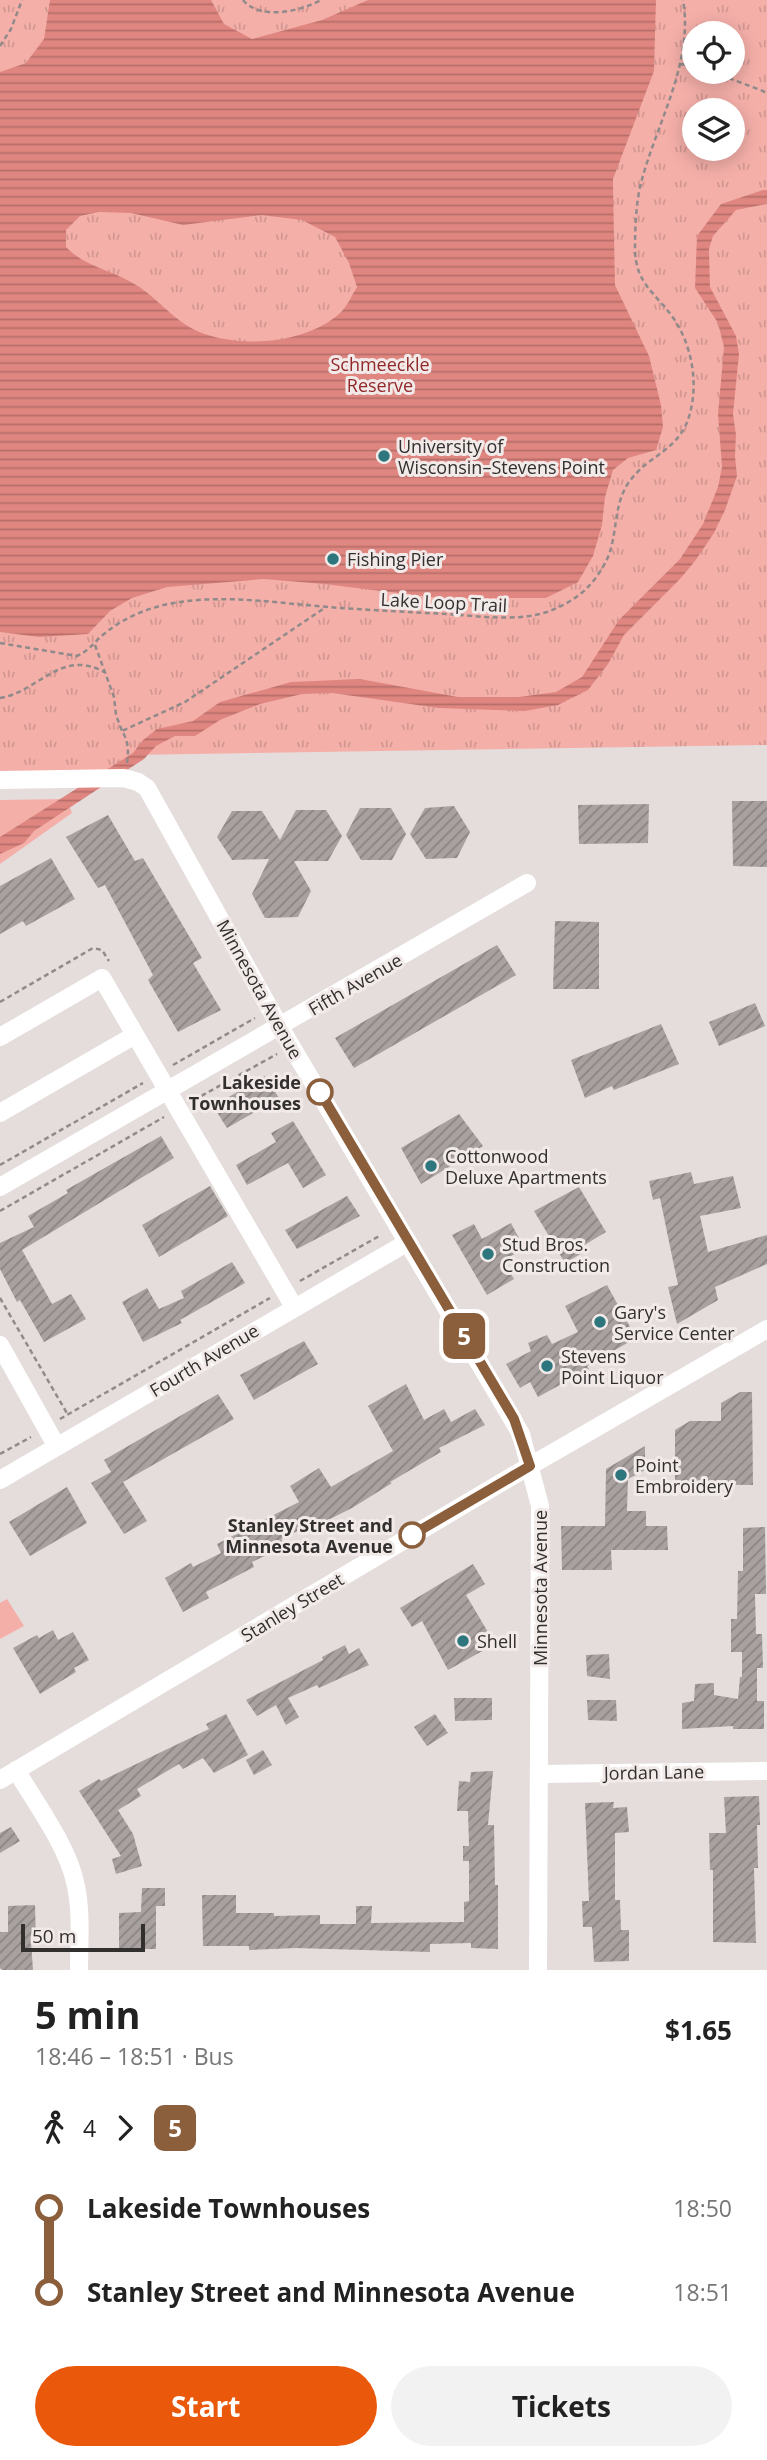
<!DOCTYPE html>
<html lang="en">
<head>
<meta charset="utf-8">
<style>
	:root { --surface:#fff; --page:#f2f2f2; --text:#222; --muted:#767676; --accent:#ea580c }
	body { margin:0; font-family:"Open Sans",sans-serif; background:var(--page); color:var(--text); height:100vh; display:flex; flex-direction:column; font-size:26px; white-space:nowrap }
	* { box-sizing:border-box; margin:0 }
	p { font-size:23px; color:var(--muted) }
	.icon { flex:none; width:38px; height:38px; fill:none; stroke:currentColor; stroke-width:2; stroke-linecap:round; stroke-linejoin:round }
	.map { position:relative; height:1970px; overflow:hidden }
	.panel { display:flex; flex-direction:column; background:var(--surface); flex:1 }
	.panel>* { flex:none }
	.badge { padding:0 14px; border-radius:10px; font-size:24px; line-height:46px }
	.controls { position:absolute; left:682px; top:21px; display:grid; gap:14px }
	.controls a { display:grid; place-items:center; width:63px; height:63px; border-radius:50%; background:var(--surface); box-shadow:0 4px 18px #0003; font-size:35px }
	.scale { position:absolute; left:21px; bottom:18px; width:124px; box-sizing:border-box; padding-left:7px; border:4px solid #322f2f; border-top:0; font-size:19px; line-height:24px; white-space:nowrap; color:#322f2f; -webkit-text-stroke:5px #f2eae9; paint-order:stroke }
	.map>.badge { position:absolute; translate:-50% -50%; box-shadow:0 0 0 4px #fff }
	.legs { display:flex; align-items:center; gap:10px; height:77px; padding:0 35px; font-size:23px }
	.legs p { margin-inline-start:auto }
	.overview { display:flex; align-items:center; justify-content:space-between; height:119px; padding:0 35px }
	h1 { font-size:38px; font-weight:700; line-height:52px }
	.cta { display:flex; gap:14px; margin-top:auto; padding:14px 35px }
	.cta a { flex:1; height:80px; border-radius:42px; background:var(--accent); color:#fff; font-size:28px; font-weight:700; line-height:80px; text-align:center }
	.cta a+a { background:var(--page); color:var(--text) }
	ul { padding:0 35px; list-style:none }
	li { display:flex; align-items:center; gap:24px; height:84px; font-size:26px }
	li i { display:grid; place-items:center; width:10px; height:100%; margin:0 9px; background:currentColor }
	li i::after { content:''; width:18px; height:18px; margin:-9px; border:5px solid; border-radius:50%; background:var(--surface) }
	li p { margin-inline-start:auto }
	li:first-child i { background:linear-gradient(#0000 50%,currentColor 0) }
	li:last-child i { background:linear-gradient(currentColor 50%,#0000 0) }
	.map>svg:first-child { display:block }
	.grass { fill:#f5afa9 }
	.park { fill:url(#park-tufts); fill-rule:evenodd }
	.water { fill:url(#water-rules); fill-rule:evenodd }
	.building { fill:url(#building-hatch) }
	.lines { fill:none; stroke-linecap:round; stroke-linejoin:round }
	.path { stroke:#908b8a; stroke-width:2.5; stroke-dasharray:5 3.5; stroke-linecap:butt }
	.minor { stroke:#fff; stroke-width:18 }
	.line-1-casing { stroke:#fff; stroke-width:16 }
	.line-1 { stroke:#8b5e3c; stroke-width:10 }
	.poi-dot { fill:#2d767d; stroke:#f2eae9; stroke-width:2.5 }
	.stop-1-dot { fill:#fff; stroke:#8b5e3c; stroke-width:3.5 }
	.labels { text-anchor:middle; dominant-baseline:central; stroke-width:6; stroke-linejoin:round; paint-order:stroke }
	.park-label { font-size:18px; fill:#92282a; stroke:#f2eae9 }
	.poi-label { font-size:18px; fill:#322f2f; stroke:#f2eae9; text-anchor:start }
	.street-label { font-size:18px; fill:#322f2f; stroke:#f2eae9 }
	.stop-label { font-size:18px; font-weight:bold; fill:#322f2f; stroke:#f2eae9; text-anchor:end }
</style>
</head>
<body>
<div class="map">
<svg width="767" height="1970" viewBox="0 0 767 1970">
	<defs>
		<pattern id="park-tufts" width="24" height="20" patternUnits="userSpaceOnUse" patternTransform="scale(1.75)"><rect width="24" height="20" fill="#f5afa9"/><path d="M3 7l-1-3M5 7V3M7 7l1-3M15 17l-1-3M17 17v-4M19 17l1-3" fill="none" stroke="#d29792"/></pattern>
		<pattern id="water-rules" width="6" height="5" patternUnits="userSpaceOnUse" patternTransform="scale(1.75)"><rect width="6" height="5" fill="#e08680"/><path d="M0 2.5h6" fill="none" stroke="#b66e69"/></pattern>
		<pattern id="building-hatch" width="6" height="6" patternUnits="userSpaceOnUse" patternTransform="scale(1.75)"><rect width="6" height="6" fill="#a8a1a0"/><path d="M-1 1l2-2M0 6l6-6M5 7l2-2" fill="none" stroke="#898483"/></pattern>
	</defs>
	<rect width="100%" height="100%" fill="#e5dddc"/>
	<path class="grass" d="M67,799L72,813L0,864V800Z
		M7,1599L24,1626L0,1639V1603Z"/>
	<path class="park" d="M0,0H767V745L129,755L124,778L0,780ZM695,33H733V72H695ZM695,110H733V149H695Z"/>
	<path class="water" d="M50,0H211L224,24L252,39L322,20L368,0H656L654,71L613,179V186L615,285L649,356L661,405L663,427L656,450L628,458L613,470L605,497L602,525L593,556L578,582L546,598H439L324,584L264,579L167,587L132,598L110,611L88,634L39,637L0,632V72L26,63L44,39ZM99,212L131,213L183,225L261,215L302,220L335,237L349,263L357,287C352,295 347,307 339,314C304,345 233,350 191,328C169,316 153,293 131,282C108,269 84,266 66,247V230L80,216Z
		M763,190H767V204L736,210L713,236L709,249L710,287L736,336L739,354L733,414L736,435L735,456L737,476L725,510L714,533L695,561L680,579L624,635L608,664L588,690L558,705L525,711L439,708L332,693L302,694L260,704L220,720L195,736H175L156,746L144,759L34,831L24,843L0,854V837L133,753L143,740L157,729L193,721L220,702L291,682L360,679L458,697H519L556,692L582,677L619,620L680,559L703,524L718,487L722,467L718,414L724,347L718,323L695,288L697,236L721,204Z"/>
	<path class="building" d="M732,801H767V867L733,866Z
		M649,804L648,843L579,844L578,805Z
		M454,806L470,832L457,858L426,859L410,834L425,808Z
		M360,808H391L406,834L392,860H361L346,835Z
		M296,810H326L342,836L328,861H294L311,891L298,917L265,918L252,894L269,859L232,860L217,837L232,811H262L280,840Z
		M108,815L135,861L143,858L202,958L193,963L221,1010L178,1032L148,980L153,975L105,885L98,888L66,837Z
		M51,858L75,899L26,926L23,921L0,934V886Z
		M555,921L599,922V989H553Z
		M497,945L516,975L354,1068L335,1038Z
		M755,1003L765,1026L719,1046L709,1022Z
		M661,1024L679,1064L614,1090L612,1086L585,1098L571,1060Z
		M265,1076L279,1098L227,1128L213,1106Z
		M459,1114L483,1146L421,1184L401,1148Z
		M293,1121L326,1175L303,1188L288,1163L247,1185L236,1165L276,1142L271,1133Z
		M161,1136L174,1158L22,1250L52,1304L71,1294L86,1319L44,1342L20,1300L17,1302L0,1269V1243L34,1227L28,1216L68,1193L66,1190Z
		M691,1172L694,1184L733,1176L741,1208L700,1216L708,1252L767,1235V1264L715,1287L718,1300L677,1324L668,1287L678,1285L660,1198L653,1200L649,1181Z
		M210,1186L228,1216L159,1257L142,1225Z
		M579,1187L606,1232L581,1247L584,1252L565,1263L534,1211Z
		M347,1196L360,1216L297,1249L285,1230Z
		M511,1223L524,1248L503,1261L514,1279L487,1295L452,1235L474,1224L482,1239Z
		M232,1262L245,1283L180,1320L182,1323L143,1342L122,1302L147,1288L159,1309L184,1298L181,1291Z
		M607,1285L636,1338L587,1366L589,1369L538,1397L530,1382L520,1388L506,1364L531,1351L528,1343L547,1335L552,1344L578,1332L565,1306Z
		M304,1341L318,1364L254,1400L240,1375Z
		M406,1384L424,1420L444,1409L451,1422L475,1409L485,1425L439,1448L441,1452L390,1482L392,1483L352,1508L314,1527L312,1524L281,1539L286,1546L252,1562L254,1567L206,1592L209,1598L183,1612L165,1578L191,1563L193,1567L221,1553L217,1544L299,1502L290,1486L319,1468L331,1487L393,1451L368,1406Z
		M740,1392H752L753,1485L675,1484V1430L690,1421H721V1403Z
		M218,1394L234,1419L123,1482L147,1521L124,1534L91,1483L111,1472L104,1460Z
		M645,1446V1470L628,1479L627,1511H646V1526H667L668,1550H611L612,1570H562L561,1526H605L606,1469Z
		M67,1487L87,1523L30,1556L9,1522Z
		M765,1527L766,1594H755L756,1634H762L763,1668H757V1701H764V1729H733V1726L682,1729V1703L694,1701L695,1684L714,1683V1695L738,1699L740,1677H742V1652H731V1619H737L738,1571H743V1528Z
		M473,1564L485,1584L466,1595L495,1644L448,1670L422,1621L412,1627L400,1608Z
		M53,1630L58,1640L73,1632L89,1660L74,1668L76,1672L40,1694L13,1648L37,1635L39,1638Z
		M345,1645L349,1654L359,1648L369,1665L319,1688L317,1685L288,1698L299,1717L286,1725L276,1705L257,1716L246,1700L323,1660L322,1657Z
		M609,1654L610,1679L587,1676L586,1655Z
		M454,1698H492V1720L455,1721Z
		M587,1700H616L617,1721L588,1720Z
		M226,1714L248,1755L214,1773L203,1758L183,1769L179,1764L137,1789L141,1796L118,1810L133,1834L142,1866L116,1874L112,1859L121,1856L79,1791L99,1779L101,1781L209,1729L206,1724Z
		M435,1714L448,1733L427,1746L414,1727Z
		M263,1750L272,1765L254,1775L246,1760Z
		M493,1771L488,1825H494L495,1885H498V1949L471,1948V1943L430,1944V1952L296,1948L249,1950V1946H203L202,1895H236V1913H274V1916L320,1915V1924H356V1906H372L371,1923L464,1922V1902L469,1901V1861H463V1846H469L468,1811H457L459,1781L470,1782L471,1772Z
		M759,1796L760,1825H757L758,1868H754L756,1943L713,1942V1870H710L709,1833H726L724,1797Z
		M614,1802L613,1808L627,1807L629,1832L615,1833V1900H620L621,1930H629V1961L594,1962L592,1927H583L582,1901H589L585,1803Z
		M11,1827L20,1841L0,1853V1833Z
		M142,1888H165V1906H156V1949H119V1913L141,1912Z
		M35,1905L36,1942H31L33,1970H2L0,1968V1932H8V1906Z"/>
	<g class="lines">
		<path class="path" d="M243,0C260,21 301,11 321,0
			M0,46L11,29L22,0
			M681,64L695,67
			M713,72L763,91L767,94
			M0,643L77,656C90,650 94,642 104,634C123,618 149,607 174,603C226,594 276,603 328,607C367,610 407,612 446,614C479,616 515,622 547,612C561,607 576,599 587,588C597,578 608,561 611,548C617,526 615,505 627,485C649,451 684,453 692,404C697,375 690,343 674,319C656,293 635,284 635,248C635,227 636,203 641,183C656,124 694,63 683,0
			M95,645L114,697L116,715L122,731
			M0,698C39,692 61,647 106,673
			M127,763C129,752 128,740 122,731L185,702L326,607
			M0,1002L93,948L102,950L109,961
			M173,1065L255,1018
			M194,1100L277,1054
			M0,1165L143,1083
			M0,1211L164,1117
			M300,1281L381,1235
			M0,1298L68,1415
			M60,1419L270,1298
			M0,1454L31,1437"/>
		<path class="minor" d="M0,780L124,778L138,782L147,788L280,1027L521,1434L540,1506L538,1970
			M0,1037L102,978L294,1307
			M0,1113L135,1035
			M0,1187L527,883
			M0,1345L57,1447
			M0,1480L408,1242
			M16,1770C35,1802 68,1847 75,1882C82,1910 79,1941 79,1970
			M540,1774L767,1771
			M0,1780L509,1478L767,1329"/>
	</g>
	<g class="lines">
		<g class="line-1-casing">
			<path id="line-1" d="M320,1092L514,1419L530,1466L412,1535"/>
		</g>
		<use href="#line-1" class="line-1"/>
	</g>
	<g class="poi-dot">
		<circle cx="384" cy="456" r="7"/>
		<circle cx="333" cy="559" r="7"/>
		<circle cx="431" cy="1166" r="7"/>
		<circle cx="488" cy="1254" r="7"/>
		<circle cx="600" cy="1322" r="7"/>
		<circle cx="547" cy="1366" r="7"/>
		<circle cx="621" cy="1475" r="7"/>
		<circle cx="463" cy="1641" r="7"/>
	</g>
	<g class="stop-1-dot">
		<circle cx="320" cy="1092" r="12"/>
		<circle cx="412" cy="1535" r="12"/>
	</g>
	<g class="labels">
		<g class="park-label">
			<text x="380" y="364">Schmeeckle<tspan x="380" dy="21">Reserve</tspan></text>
		</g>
		<g class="poi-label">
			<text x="398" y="446">University of<tspan x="398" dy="21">Wisconsin–Stevens Point</tspan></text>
			<text x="347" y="559">Fishing Pier</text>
			<text x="445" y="1156">Cottonwood<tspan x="445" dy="21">Deluxe Apartments</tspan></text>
			<text x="502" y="1244">Stud Bros.<tspan x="502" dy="21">Construction</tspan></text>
			<text x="614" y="1312">Gary's<tspan x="614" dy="21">Service Center</tspan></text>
			<text x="561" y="1356">Stevens<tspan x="561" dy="21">Point Liquor</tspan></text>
			<text x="635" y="1465">Point<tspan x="635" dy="21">Embroidery</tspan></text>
			<text x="477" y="1641">Shell</text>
		</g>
		<g class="street-label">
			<text transform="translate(444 602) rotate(3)">Lake Loop Trail</text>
			<text transform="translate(355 984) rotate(-30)">Fifth Avenue</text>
			<text transform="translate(260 989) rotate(61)">Minnesota Avenue</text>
			<text transform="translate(204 1360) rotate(-31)">Fourth Avenue</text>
			<text transform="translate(540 1588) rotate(-90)">Minnesota Avenue</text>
			<text transform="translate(292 1607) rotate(-31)">Stanley Street</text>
			<text transform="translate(654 1772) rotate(-1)">Jordan Lane</text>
		</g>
		<g class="stop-label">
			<text x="301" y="1082">Lakeside<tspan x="301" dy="21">Townhouses</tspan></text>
			<text x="393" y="1525">Stanley Street and<tspan x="393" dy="21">Minnesota Avenue</tspan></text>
		</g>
	</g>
</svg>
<div class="controls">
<a><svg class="icon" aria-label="locate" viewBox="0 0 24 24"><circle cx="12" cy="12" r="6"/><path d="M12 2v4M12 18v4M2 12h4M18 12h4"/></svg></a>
<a><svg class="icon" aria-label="layers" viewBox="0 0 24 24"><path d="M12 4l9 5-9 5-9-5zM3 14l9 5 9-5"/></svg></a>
</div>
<div class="scale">50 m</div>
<b class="badge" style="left:464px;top:1336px;background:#8b5e3c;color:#fff">5</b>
</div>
<section class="panel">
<div class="overview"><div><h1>5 min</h1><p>18:46 – 18:51 · Bus</p></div><b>$1.65</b></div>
<div class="legs"><svg class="icon" aria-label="walk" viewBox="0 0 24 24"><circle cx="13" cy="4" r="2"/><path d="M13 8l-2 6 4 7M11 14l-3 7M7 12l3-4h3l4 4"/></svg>4<svg class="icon" aria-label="forward" viewBox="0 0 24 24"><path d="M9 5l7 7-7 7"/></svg><b class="badge" style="background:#8b5e3c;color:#fff">5</b></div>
<ul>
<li><i style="color:#8b5e3c"></i><b>Lakeside Townhouses</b><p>18:50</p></li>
<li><i style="color:#8b5e3c"></i><b>Stanley Street and Minnesota Avenue</b><p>18:51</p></li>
</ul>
<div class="cta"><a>Start</a><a>Tickets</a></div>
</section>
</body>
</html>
